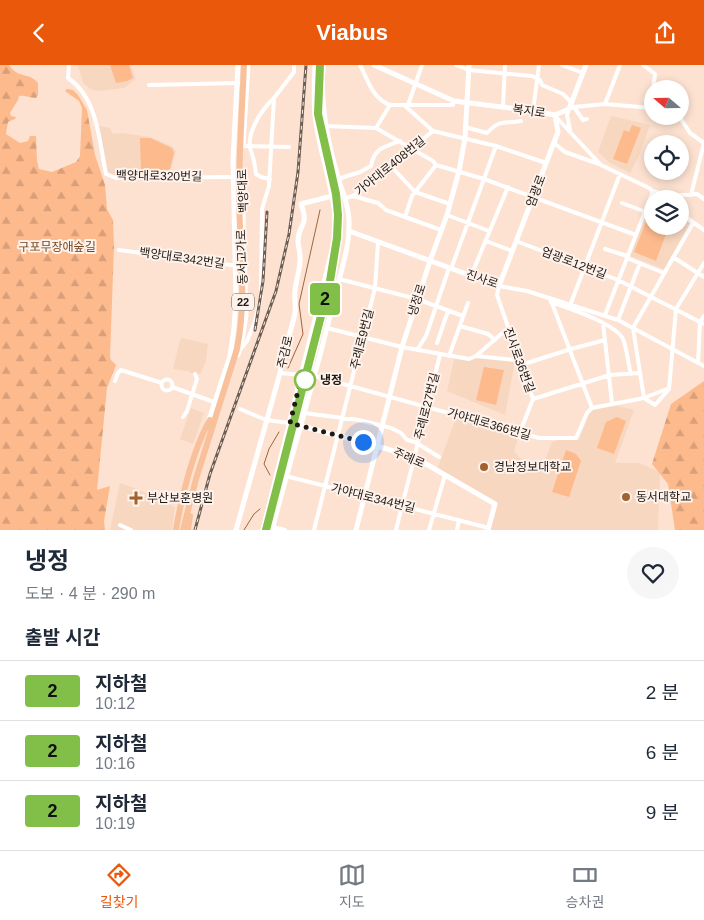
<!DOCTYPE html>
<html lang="ko">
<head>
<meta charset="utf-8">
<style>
	:root { --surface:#fff; --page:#f6f6f7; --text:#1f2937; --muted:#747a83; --line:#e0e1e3; --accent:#ea580c }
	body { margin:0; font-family:Arial,"Noto Sans KR",sans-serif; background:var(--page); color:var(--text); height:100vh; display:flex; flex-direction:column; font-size:19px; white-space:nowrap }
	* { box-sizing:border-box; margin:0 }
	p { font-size:16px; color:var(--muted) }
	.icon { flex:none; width:28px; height:28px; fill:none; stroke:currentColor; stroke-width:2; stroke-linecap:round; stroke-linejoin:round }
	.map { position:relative; height:465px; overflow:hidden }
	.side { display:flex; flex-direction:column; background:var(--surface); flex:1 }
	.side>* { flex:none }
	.badge { padding:0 10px; border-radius:4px; font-size:18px; line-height:32px }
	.needle { width:32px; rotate:290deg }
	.buttons { position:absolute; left:644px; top:15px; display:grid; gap:10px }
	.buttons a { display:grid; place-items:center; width:45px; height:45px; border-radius:50%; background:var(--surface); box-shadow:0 2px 8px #0003; font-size:25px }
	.you { position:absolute; width:25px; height:25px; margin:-12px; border:4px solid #fff; border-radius:50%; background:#1a73e8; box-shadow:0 0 0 8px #1a73e833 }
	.map>.badge { position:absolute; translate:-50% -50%; box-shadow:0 0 0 2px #fff }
	h2 { padding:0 25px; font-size:19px; line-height:45px }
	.round { display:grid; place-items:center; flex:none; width:52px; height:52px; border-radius:26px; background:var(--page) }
	.headline { display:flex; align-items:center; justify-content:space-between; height:85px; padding:0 25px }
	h1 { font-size:24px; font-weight:700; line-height:38px }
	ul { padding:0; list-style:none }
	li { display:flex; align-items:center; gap:15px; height:60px; padding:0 25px; border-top:1px solid var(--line) }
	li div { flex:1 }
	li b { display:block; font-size:19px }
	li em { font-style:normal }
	li .badge { min-width:55px; font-weight:700; text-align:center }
	header { display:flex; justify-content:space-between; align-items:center; height:65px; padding:0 25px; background:var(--accent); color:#fff; font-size:22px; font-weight:700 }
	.menu { display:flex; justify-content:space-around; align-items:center; height:70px; border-top:1px solid var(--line); background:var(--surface); font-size:14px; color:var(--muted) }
	.menu a { display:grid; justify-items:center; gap:2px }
	.menu .on { color:var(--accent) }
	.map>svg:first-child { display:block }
	.built { fill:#f8d7c1 }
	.green { fill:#fdba8d }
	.forest { fill:url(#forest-firs) }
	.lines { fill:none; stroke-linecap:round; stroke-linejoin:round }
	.stream { stroke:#9c663e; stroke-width:1 }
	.street { stroke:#fff; stroke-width:4 }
	.secondary { stroke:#fff; stroke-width:5 }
	.highway { stroke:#f9c19b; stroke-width:6 }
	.rail-casing { stroke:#6c5c52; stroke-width:3 }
	.rail { stroke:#fef3ec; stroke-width:1; stroke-dasharray:4; stroke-linecap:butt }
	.line-casing { stroke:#fff; stroke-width:11 }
	.line { stroke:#81bf48; stroke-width:8 }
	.walk { stroke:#211811; stroke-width:5; stroke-dasharray:0 9 }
	.stop-dot { fill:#fff; stroke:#81bf48; stroke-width:2.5 }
	.poi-dot { fill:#a3612e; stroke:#fef3ec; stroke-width:2 }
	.labels { text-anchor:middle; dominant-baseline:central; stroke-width:4; stroke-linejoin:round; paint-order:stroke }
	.shield { fill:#fef3ec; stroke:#635a53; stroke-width:1 }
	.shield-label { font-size:11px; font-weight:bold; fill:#211811 }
	.street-label { font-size:12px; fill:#211811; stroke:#fef3ec }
	.park-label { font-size:12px; fill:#77451e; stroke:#fef3ec }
	.stop-label { font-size:12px; font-weight:bold; fill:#211811; stroke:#fef3ec; text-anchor:start }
	.poi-label { font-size:12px; fill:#211811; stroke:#fef3ec; text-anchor:start }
</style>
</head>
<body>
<header><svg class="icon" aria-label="back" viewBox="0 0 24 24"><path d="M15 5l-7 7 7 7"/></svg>Viabus<svg class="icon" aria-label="share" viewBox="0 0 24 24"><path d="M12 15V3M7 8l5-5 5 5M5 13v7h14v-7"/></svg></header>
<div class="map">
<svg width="704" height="465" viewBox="0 0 704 465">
	<defs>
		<pattern id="forest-firs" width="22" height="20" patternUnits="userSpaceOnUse" patternTransform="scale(1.25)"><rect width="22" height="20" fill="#fdba8d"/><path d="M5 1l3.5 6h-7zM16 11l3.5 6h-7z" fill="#d99f79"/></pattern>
	</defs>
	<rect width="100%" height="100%" fill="#fde2d1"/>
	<path class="built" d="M78,0H131L136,14L124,23L98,26L90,24L83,18Z
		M611,51L650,60L638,93L630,108L610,98L598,87Z
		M99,61L110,63L113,69L122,68L151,72L173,82L176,86L171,104L164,110H112L108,107Z
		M652,135V161H680V150L690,158L664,204L630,191Z
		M182,273L208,279L206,296L201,308L195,310L188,306L173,304L180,275Z
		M476,291L515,295L505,350L447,326L454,294L470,295Z
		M615,340L634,345L615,398H639L660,407L658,465H488L495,439L437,405L457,350L520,367L514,386L524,398L537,406H541L552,377L559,375H579L590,347L595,343Z
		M191,343L204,348L193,379L180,374Z
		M120,418L137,424L175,442L172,465H110Z"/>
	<path class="green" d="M110,0H129L133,13L127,16L116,18Z
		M632,60L641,63L627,99L613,94L624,65L629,67Z
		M140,73H150L172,83L174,88L170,104L167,105H141Z
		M650,147L652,148V161H669L656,196L634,187Z
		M484,302L504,305L496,340L476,335Z
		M617,352L626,356L614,389L597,383L606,357Z
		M566,385L576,389L581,396L569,432L552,427Z"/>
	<path class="forest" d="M0,0H9C18,14 30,7 38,18V30L36,33C29,33 25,30 19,31L18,35L10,48L11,51L16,52L15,54L8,57L6,69L20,78L28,76L30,71H36L37,96L39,104L52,107L76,97L80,91L82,43L79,36L65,26L67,24L73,25L78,30L87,45L95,90L105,120L107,144L113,155L114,181L110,292L111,295L116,300L107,323L97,425L110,421L104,456L105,465H0Z
		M704,316V465H675L668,419L652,399L671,339Z"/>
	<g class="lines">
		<path class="stream" d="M288,303L303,269L299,239L320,145
			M270,410L264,399L269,384L279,367
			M244,465L254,449L260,444"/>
		<path class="street" d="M69,0L68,13C98,33 99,76 106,109L116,113L234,112
			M360,0C369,17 372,33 390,40H453L454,36
			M456,0L469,5L532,11L540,15L542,20L563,29L572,38
			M562,0L583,8
			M643,0L655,9L653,24
			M149,20L239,18
			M605,39L620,0
			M404,40L433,66L496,81L546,98
			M408,40L422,0
			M503,42L505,0
			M574,42L583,55L587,54
			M648,43L652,25
			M533,46L539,0
			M679,51L690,68L704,78
			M556,52L601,100L649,123L662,134
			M325,61L376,63L433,96L436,100L484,114L636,170
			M465,62L487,68C500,54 504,59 521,56
			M376,63L390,40
			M570,65L567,50L569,44L574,42L605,39L652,43
			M554,78L565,87L599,99
			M243,81L289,82
			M390,100L415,127L450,139
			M270,114L261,112L256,109C255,100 254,94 251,86C245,69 262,44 274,33
			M338,114L360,107L371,101C374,83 384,82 400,76
			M691,130L704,78
			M353,131L378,138L386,145L441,165
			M346,133L353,131L433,66
			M622,138L646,147
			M680,148L704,165
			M447,150L489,166
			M405,152L412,131L436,100
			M486,176L512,186
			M516,176L618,215L704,259
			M605,184L627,191
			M119,185L238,201
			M673,192L704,212
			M627,193L664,208
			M451,204L496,81
			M471,211L508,122
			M339,214L417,234L463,251
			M550,233L592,343
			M551,237C568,243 615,258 623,274C627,284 628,298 631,309
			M571,238L620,109
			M605,250L653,126L671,131L697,129L704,134
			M618,255L640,198
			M603,258L612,338
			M460,261L488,269L495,275
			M327,263L402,282L469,294L476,291L508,263
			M437,278L448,246
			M240,285L247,276L255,256L261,232L262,144L269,121L274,33L294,7V0
			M417,285L426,271L449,203
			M449,291L468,238
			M476,291L515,295L513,286L516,284
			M698,298L700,257L704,251
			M521,300L571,284L605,275
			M280,308L302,310
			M314,311L539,373H576L587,348L592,343L644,333L655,340L669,324
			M161.5 320a5.5 5.5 0 1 1 11 0a5.5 5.5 0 1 1-11 0Z
			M115,316L118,308L121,305L162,318
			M172,322L217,338
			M667,324L644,333L633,263L693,158
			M669,324L676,244L704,198
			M533,334L610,310L639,308
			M240,344L266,355L290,358
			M304,348L359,355L391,363L401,368L407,375L415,377L439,392
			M183,352L187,346L197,314L195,309
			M520,367L533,334L497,230L499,221L527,226L618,255L704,301
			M286,411L489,463
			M120,460L131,465
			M273,462L285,465
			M314,465L375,223L378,177
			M396,465L440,290
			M429,465L445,410
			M457,465L459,455"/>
		<path class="secondary" d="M374,0L454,36L533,46L555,50
			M555,50L569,44L586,0
			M243,81L248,0
			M349,166L499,221L558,67L555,50
			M238,290L243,270L246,250L242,117
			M208,358L230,291L234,263L236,235L233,95L238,0
			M290,358L377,381L414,392L495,439L488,465
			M236,465L280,308C282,287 291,269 295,248C296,241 294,233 295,225C296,214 301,203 300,191C300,186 298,181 298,176C298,158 310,163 301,139L332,131
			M263,465L336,169C336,131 322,96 316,58C313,39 314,19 315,0
			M272,465C292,388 316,312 334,234C340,209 350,182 349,156C349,140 342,127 338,112C327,75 320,38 323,0
			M356,465L402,282L430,196L447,150L459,106L465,73L469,0"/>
		<path class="highway" d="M176,465C181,433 194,382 210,355
			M183,465L196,414L237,284C247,234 240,184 239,134C239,89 242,45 244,0
			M188,465L190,451"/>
		<g class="rail-casing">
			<path id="rail" d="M255,265L263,216L267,147
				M195,465L210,409L276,226L289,169L298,107L306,0"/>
		</g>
		<use href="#rail" class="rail"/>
	</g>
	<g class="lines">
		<g class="line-casing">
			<path id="line" d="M266,465L330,216L337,173L338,150L336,129L318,49L320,0"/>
		</g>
		<use href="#line" class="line"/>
		<path class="walk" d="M305,315L302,310L290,358L363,377"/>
	</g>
	<circle class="stop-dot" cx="305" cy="315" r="10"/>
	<g class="poi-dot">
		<circle cx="484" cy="402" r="5"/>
		<circle cx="626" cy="432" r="5"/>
		<path d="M133.5 425.5h5v5h5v5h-5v5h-5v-5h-5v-5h5z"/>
	</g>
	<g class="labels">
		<rect class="shield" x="232" y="228.5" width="22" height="17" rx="4"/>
		<g class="shield-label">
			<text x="243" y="237">22</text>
		</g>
		<g class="street-label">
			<text transform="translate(529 46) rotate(8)">복지로</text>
			<text transform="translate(390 101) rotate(-39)">가야대로408번길</text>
			<text transform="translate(159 111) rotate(1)">백양대로320번길</text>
			<text transform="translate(243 126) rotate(-92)">백양대로</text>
			<text transform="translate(536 126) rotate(-69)">엄광로</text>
			<text transform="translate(242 192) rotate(-92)">동서고가로</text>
			<text transform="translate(182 193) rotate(8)">백양대로342번길</text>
			<text transform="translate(574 198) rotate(21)">엄광로12번길</text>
			<text transform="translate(482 214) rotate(19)">진사로</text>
			<text transform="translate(417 235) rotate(-72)">냉정로</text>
			<text transform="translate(362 274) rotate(-76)">주례로9번길</text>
			<text transform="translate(285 287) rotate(-77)">주감로</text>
			<text transform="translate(519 295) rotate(70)">진사로36번길</text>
			<text transform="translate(427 341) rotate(-76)">주례로27번길</text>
			<text transform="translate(489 359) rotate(16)">가야대로366번길</text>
			<text transform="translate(409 393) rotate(23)">주례로</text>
			<text transform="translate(373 433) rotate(14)">가야대로344번길</text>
		</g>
		<g class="park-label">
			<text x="57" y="182">구포무장애숲길</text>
		</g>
		<g class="stop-label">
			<text x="320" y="315">냉정</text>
		</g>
		<g class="poi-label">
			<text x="494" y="402">경남정보대학교</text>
			<text x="636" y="432">동서대학교</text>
			<text x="147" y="433">부산보훈병원</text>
		</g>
	</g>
</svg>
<div class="buttons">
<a><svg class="needle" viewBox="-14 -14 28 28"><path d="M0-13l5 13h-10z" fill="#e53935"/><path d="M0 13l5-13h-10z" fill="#747a83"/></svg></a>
<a><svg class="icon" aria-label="locate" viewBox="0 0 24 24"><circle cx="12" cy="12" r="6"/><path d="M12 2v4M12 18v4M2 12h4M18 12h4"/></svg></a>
<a><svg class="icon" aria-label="layers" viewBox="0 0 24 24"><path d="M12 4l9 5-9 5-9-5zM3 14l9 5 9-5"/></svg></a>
</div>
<div class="you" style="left:363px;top:377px"></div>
<b class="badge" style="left:325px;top:234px;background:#81bf48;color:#111">2</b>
</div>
<section class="side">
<div class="headline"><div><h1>냉정</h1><p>도보 · 4 분 · 290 m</p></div><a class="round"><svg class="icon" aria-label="heart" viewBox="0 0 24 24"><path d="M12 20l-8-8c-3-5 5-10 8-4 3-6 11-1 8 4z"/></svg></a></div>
<h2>출발 시간</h2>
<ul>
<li><span class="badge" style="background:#81bf48;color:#111">2</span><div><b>지하철</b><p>10:12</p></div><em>2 분</em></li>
<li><span class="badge" style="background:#81bf48;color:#111">2</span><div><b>지하철</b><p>10:16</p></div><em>6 분</em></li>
<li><span class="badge" style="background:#81bf48;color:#111">2</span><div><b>지하철</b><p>10:19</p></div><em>9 분</em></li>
</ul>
</section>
<nav class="menu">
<a class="on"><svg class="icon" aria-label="directions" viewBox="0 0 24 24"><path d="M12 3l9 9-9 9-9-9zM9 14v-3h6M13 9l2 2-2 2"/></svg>길찾기</a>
<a><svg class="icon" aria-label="map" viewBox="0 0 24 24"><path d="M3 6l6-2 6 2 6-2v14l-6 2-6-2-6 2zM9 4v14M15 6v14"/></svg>지도</a>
<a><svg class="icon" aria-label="tickets" viewBox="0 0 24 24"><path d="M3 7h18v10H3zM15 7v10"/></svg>승차권</a>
</nav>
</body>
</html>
